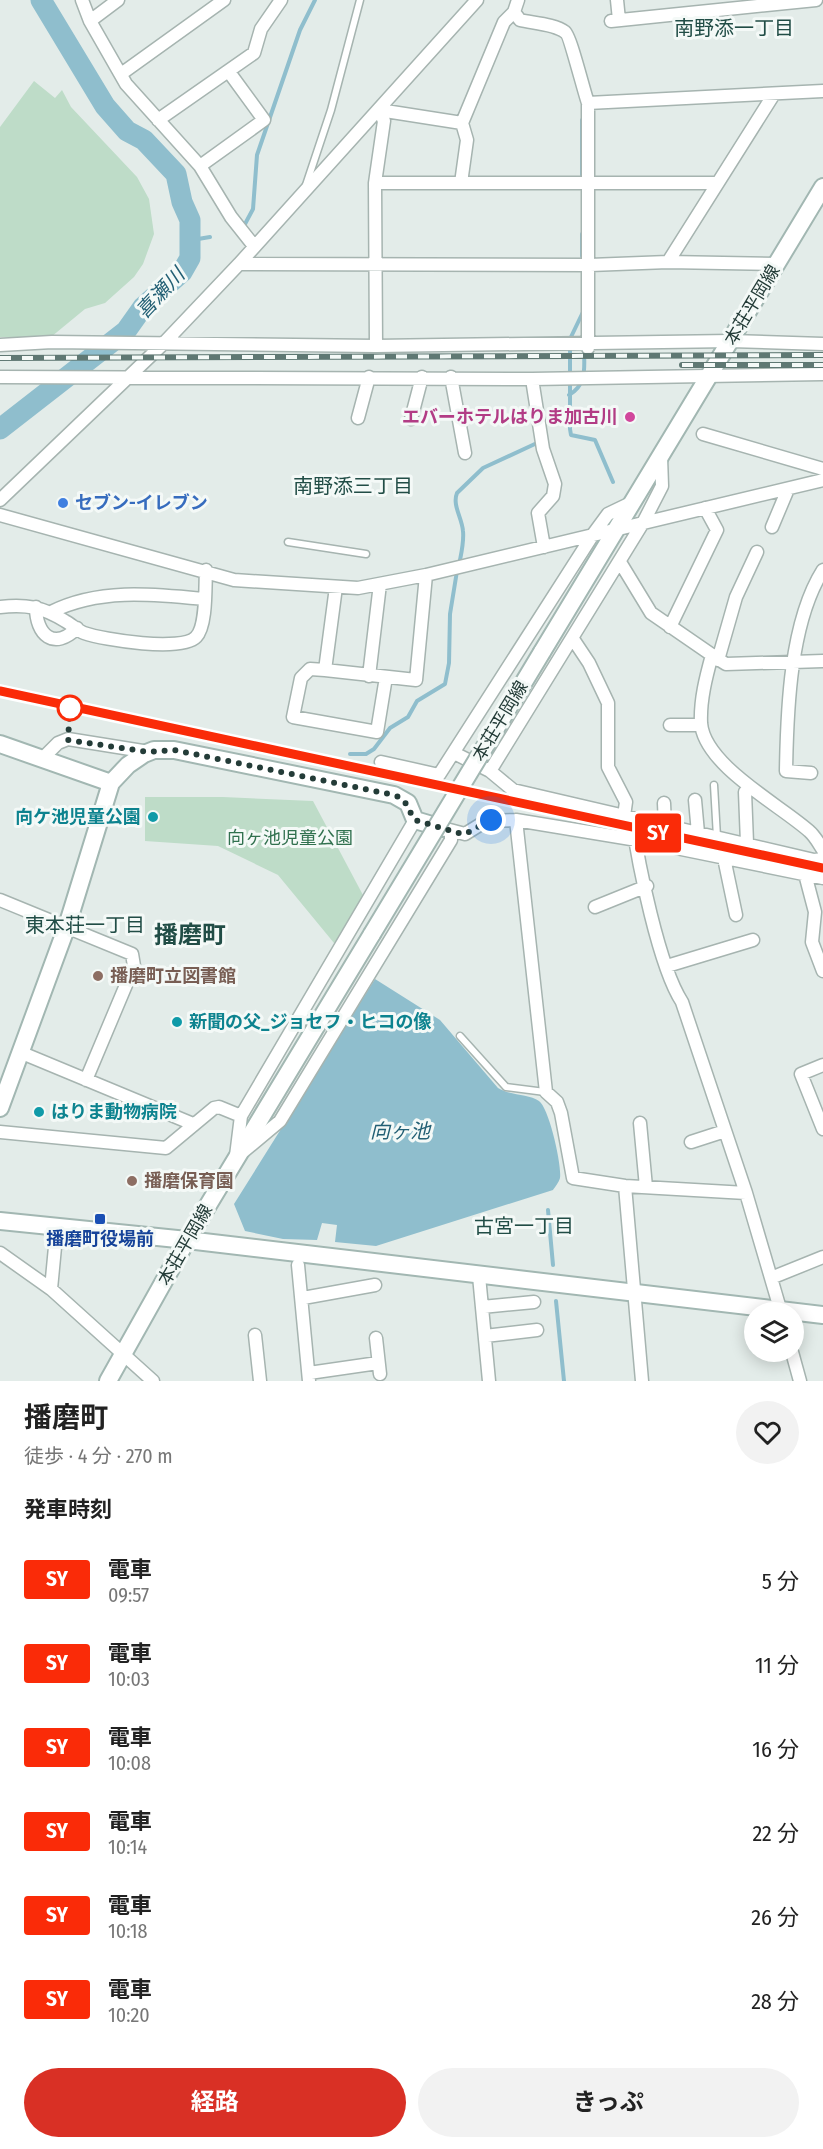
<!DOCTYPE html>
<html lang="ja">
<head>
<meta charset="utf-8">
<style>
	:root { --surface:#fff; --page:#f2f2f2; --text:#222; --muted:#767676; --accent:#d93025 }
	body { margin:0; font-family:"Fira Sans Condensed","Noto Sans JP",sans-serif; background:var(--page); color:var(--text); height:100vh; display:flex; flex-direction:column; font-size:22px; white-space:nowrap }
	* { box-sizing:border-box; margin:0 }
	p { font-size:20px; color:var(--muted) }
	.icon { flex:none; width:33px; height:33px; fill:none; stroke:currentColor; stroke-width:2; stroke-linecap:round; stroke-linejoin:round }
	.map { position:relative; height:1381px; overflow:hidden }
	.details { display:flex; flex-direction:column; background:var(--surface); flex:1 }
	.details>* { flex:none }
	.badge { padding:0 12px; border-radius:4px; font-size:21px; line-height:39px }
	.buttons { position:absolute; left:744px; top:1302px; display:grid; gap:12px }
	.buttons a { display:grid; place-items:center; width:60px; height:60px; border-radius:50%; background:var(--surface); box-shadow:0 3px 15px #0003; font-size:30px }
	.you { position:absolute; width:30px; height:30px; margin:-15px; border:4px solid #fff; border-radius:50%; background:#1a73e8; box-shadow:0 0 0 9px #1a73e833 }
	.map>.badge { position:absolute; translate:-50% -50%; box-shadow:0 0 0 3px #fff }
	h2 { padding:0 24px; font-size:22px; line-height:54px }
	.round { display:grid; place-items:center; flex:none; width:63px; height:63px; border-radius:32px; background:var(--page) }
	.headline { display:flex; align-items:center; justify-content:space-between; height:102px; padding:0 24px }
	h1 { font-size:28px; font-weight:700; line-height:45px }
	.button { display:flex; gap:12px; margin-top:auto; padding:12px 24px }
	.button a { flex:1; height:69px; border-radius:36px; background:var(--accent); color:#fff; font-size:24px; font-weight:700; line-height:69px; text-align:center }
	.button a+a { background:var(--page); color:var(--text) }
	ul { padding:0; list-style:none }
	li { display:flex; align-items:center; gap:18px; height:84px; padding:0 24px }
	li div { flex:1 }
	li b { display:block; font-size:22px }
	li em { font-style:normal }
	li .badge { min-width:66px; font-weight:700; text-align:center }
	.map>svg:first-child { display:block }
	.green { fill:#bedcc8 }
	.water { fill:#8fbecd }
	.lines { fill:none; stroke-linecap:round; stroke-linejoin:round }
	.stream { stroke:#8fbecd; stroke-width:4 }
	.river { stroke:#8fbecd; stroke-width:21 }
	.lane-casing { stroke:#a6b4b0; stroke-width:9 }
	.street-casing { stroke:#a6b4b0; stroke-width:15 }
	.secondary-casing { stroke:#a2b7b2; stroke-width:20 }
	.lane { stroke:#fff; stroke-width:6 }
	.street { stroke:#fff; stroke-width:12 }
	.secondary { stroke:#fff; stroke-width:16 }
	.rail-casing { stroke:#5f7873; stroke-width:6 }
	.rail { stroke:#f4f9f7; stroke-width:4; stroke-dasharray:11; stroke-linecap:butt }
	.secondary-bridge-casing { stroke:#a2b7b2; stroke-width:20; stroke-linecap:butt }
	.secondary-bridge { stroke:#fff; stroke-width:16 }
	.line-casing { stroke:#fff; stroke-width:14 }
	.line { stroke:#fa2b08; stroke-width:9 }
	.walk { stroke:#243c38; stroke-width:6; stroke-dasharray:0 10.8 }
	.hotel-dot { fill:#d1479c; stroke:#f4f9f7; stroke-width:2 }
	.shop-dot { fill:#3f7fe0; stroke:#f4f9f7; stroke-width:2 }
	.stop-dot { fill:#fff; stroke:#fa2b08; stroke-width:3 }
	.culture-dot { fill:#0f9aa8; stroke:#f4f9f7; stroke-width:2 }
	.education-dot { fill:#8d6e63; stroke:#f4f9f7; stroke-width:2 }
	.transit-dot { fill:#1a4fb4; stroke:#f4f9f7; stroke-width:2 }
	.labels { text-anchor:middle; dominant-baseline:central; stroke-width:6; stroke-linejoin:round; paint-order:stroke }
	.street-label { font-size:18px; fill:#243c38; stroke:#f4f9f7 }
	.hotel-label { font-size:18px; font-weight:bold; fill:#b23c85; stroke:#f4f9f7; text-anchor:end }
	.shop-label { font-size:18px; font-weight:bold; fill:#366cbe; stroke:#f4f9f7; text-anchor:start }
	.culture-label { font-size:18px; font-weight:bold; fill:#0d838f; stroke:#f4f9f7; text-anchor:start }
	.park-label { font-size:18px; fill:#31714f; stroke:#f4f9f7 }
	.education-label { font-size:18px; font-weight:bold; fill:#785e54; stroke:#f4f9f7; text-anchor:start }
	.transit-label { font-size:18px; font-weight:bold; fill:#164399; stroke:#f4f9f7 }
	.neighbourhood-label { font-size:20px; fill:#214d46; stroke:#f4f9f7 }
	.water-label { font-size:20px; font-style:italic; fill:#225f74; stroke:#f4f9f7 }
	.district-label { font-size:24px; font-weight:bold; fill:#214d46; stroke:#f4f9f7 }
</style>
</head>
<body>
<div class="map">
<svg width="823" height="1381" viewBox="0 0 823 1381">
	<rect width="100%" height="100%" fill="#e3ece9"/>
	<path class="green" d="M34,81L55,98L62,90L71,107L137,177L149,199L154,234L143,264L134,277L105,303L85,309L51,337H0V127Z
		M145,797H223L313,801L364,897L338,941L334,943L278,875L218,846L145,841Z"/>
	<path class="water" d="M375,979L440,1020L498,1088C511,1096 529,1094 539,1101C549,1108 562,1165 560,1178C559,1182 555,1187 553,1190L376,1246L335,1242L337,1225L322,1223L317,1240L283,1239L245,1231L234,1204Z"/>
	<g class="lines">
		<path class="stream" d="M582,175V120
			M245,224L253,209L257,155L300,30L315,0
			M192,240L210,237
			M582,256V234
			M583,312L570,339V429L571,435L595,440L613,482
			M569,395C588,384 584,367 584,347
			M460,560C462,550 464,541 463,531C462,518 452,505 457,493L483,468L537,443
			M350,754H366L374,749L390,728L408,717L417,701L445,684L449,663L450,614L457,571
			M548,1210L553,1265
			M556,1301L564,1381"/>
		<path class="river" d="M0,429L126,331L143,307L182,272L190,258V220L182,202L176,174L144,140L127,131L105,106L41,0"/>
		<g class="lane-casing">
			<path id="lane" d="M306,185L331,110L360,0
				M288,542L366,554
				M714,785L717,837
				M460,1036L506,1087L545,1092"/>
		</g>
		<g class="street-casing">
			<path id="street" d="M82,0L90,21L126,84L200,166L231,217L254,246
				M518,0L514,12L520,20C532,23 555,24 565,32C570,35 584,92 588,103V348
				M617,0L619,20
				M90,21L118,0
				M611,21L816,0
				M121,74L224,0
				M588,103L823,91
				M158,120L254,53L261,29L281,0
				M200,166L264,120L229,72
				M375,183H717
				M461,183L467,140L462,123L504,22L514,12
				M668,262L774,94
				M239,264L590,265L668,262L777,264
				M0,345L52,342L376,346L731,341L823,344
				M376,346L375,183L384,121L379,110L462,123
				M0,377L532,379L823,374
				M451,377L465,453
				M532,379L543,449L555,484L553,496L538,513L544,547
				M358,418L369,377
				M411,419L422,377
				M703,434L823,469
				M0,500L164,343L239,264L477,0
				M0,515L234,580L358,588L426,575L823,480
				M772,527L788,489
				M620,562L651,613L712,655C706,677 700,700 701,723C704,765 780,805 809,831C815,836 819,844 823,850
				M336,587L325,670L416,680L426,575
				M0,607C26,604 43,607 65,621C71,624 78,631 84,633C104,640 182,652 196,637C207,626 205,586 206,570
				M36,607C36,635 54,651 77,628
				M51,612C99,588 153,594 204,599
				M670,627L717,530L705,508
				M573,639L589,663L608,703V767L626,802L624,816
				M713,656L726,664L823,661
				M718,660L736,597L757,552
				M325,670L310,669L301,678L293,717L377,732L386,677
				M369,676L380,584
				M670,725H701
				M454,753L490,771L513,790L814,860L823,859
				M42,759L58,743L68,739L149,752
				M381,762L439,775L594,533L608,514L633,502
				M490,771L644,521L662,486L661,457
				M811,773L786,771C787,710 790,622 823,570
				M745,792L747,843
				M695,800L698,833
				M664,803L665,826
				M632,819C638,863 659,967 682,1002L746,1193L781,1312
				M516,820L546,1092L557,1102L561,1113L573,1178L625,1186L746,1193
				M446,829L465,834L486,821L516,820L637,840L823,878
				M724,858L736,915
				M805,874L815,912L812,942L823,971
				M0,900L132,954L134,966L86,1080
				M595,907L647,886
				M667,966L753,940
				M22,1053L193,1124
				M823,1065L801,1074L823,1129
				M640,1123L646,1187
				M0,1132L166,1148L214,1108L219,1107L241,1116
				M691,1142L725,1131
				M244,1151L280,1121L451,840V833L447,830
				M236,1156L241,1116L415,820
				M625,1186L642,1381
				M0,1253L51,1289L153,1381
				M298,1265L309,1381
				M479,1276L489,1381
				M771,1278L823,1257
				M51,1289L57,1226
				M303,1298L375,1285
				M482,1307L534,1302
				M255,1335L260,1381
				M485,1336L537,1330
				M376,1338L380,1374
				M792,1352L800,1381
				M309,1373L378,1363"/>
		</g>
		<g class="secondary-casing">
			<path id="secondary" d="M542,652L823,187
				M0,744L111,783
				M0,1108L67,926L111,783L128,765L144,754L154,750H174L394,795L408,803L415,820L442,828
				M0,1221L187,1240L823,1315
				M108,1381L187,1240L372,934"/>
		</g>
		<use href="#lane" class="lane"/>
		<use href="#street" class="street"/>
		<use href="#secondary" class="secondary"/>
		<g class="rail-casing">
			<path id="rail" d="M0,358L823,355
				M682,365H823
				M0,691L823,868"/>
		</g>
		<use href="#rail" class="rail"/>
		<g class="secondary-bridge-casing">
			<path id="secondary-bridge" d="M372,934L542,652"/>
		</g>
		<use href="#secondary-bridge" class="secondary-bridge"/>
	</g>
	<g class="lines">
		<g class="line-casing">
			<path id="line" d="M0,691L823,868"/>
		</g>
		<use href="#line" class="line"/>
		<path class="walk" d="M70,708L68,740L149,752L174,750L394,795C408,800 407,809 415,820L458,833L465,834L491,820"/>
	</g>
	<circle class="hotel-dot" cx="630" cy="417" r="6"/>
	<circle class="shop-dot" cx="63" cy="503" r="6"/>
	<circle class="stop-dot" cx="70" cy="708" r="12"/>
	<g class="culture-dot">
		<circle cx="153" cy="817" r="6"/>
		<circle cx="177" cy="1022" r="6"/>
		<circle cx="39" cy="1112" r="6"/>
	</g>
	<g class="education-dot">
		<circle cx="98" cy="976" r="6"/>
		<circle cx="132" cy="1181" r="6"/>
	</g>
	<rect class="transit-dot" x="94" y="1213" width="12" height="12" rx="3"/>
	<g class="labels">
		<g class="street-label">
			<text transform="translate(752 305) rotate(-59)">本荘平岡線</text>
			<text transform="translate(500 721) rotate(-59)">本荘平岡線</text>
			<text transform="translate(185 1245) rotate(-60)">本荘平岡線</text>
		</g>
		<g class="hotel-label">
			<text x="618" y="417">エバーホテルはりま加古川</text>
		</g>
		<g class="shop-label">
			<text x="75" y="503">セブン-イレブン</text>
		</g>
		<g class="culture-label">
			<text x="141" y="817" text-anchor="end">向ケ池児童公園</text>
			<text x="189" y="1022">新聞の父_ジョセフ・ヒコの像</text>
			<text x="51" y="1112">はりま動物病院</text>
		</g>
		<g class="park-label">
			<text x="290" y="838">向ヶ池児童公園</text>
		</g>
		<g class="education-label">
			<text x="110" y="976">播磨町立図書館</text>
			<text x="144" y="1181">播磨保育園</text>
		</g>
		<g class="transit-label">
			<text x="100" y="1239">播磨町役場前</text>
		</g>
		<g class="neighbourhood-label">
			<text x="734" y="28">南野添一丁目</text>
			<text x="353" y="486">南野添三丁目</text>
			<text x="85" y="925">東本荘一丁目</text>
			<text x="524" y="1226">古宮一丁目</text>
		</g>
		<g class="water-label">
			<text transform="translate(160 293) rotate(-47)">喜瀬川</text>
			<text x="400" y="1131">向ヶ池</text>
		</g>
		<g class="district-label">
			<text x="190" y="935">播磨町</text>
		</g>
	</g>
</svg>
<div class="buttons">
<a><svg class="icon" aria-label="layers" viewBox="0 0 24 24"><path d="M12 4l9 5-9 5-9-5zM3 14l9 5 9-5"/></svg></a>
</div>
<div class="you" style="left:491px;top:820px"></div>
<b class="badge" style="left:658px;top:833px;background:#fa2b08;color:#fff">SY</b>
</div>
<section class="details">
<div class="headline"><div><h1>播磨町</h1><p>徒歩 · 4 分 · 270 m</p></div><a class="round"><svg class="icon" aria-label="heart" viewBox="0 0 24 24"><path d="M12 20l-8-8c-3-5 5-10 8-4 3-6 11-1 8 4z"/></svg></a></div>
<h2>発車時刻</h2>
<ul>
<li><span class="badge" style="background:#fa2b08;color:#fff">SY</span><div><b>電車</b><p>09:57</p></div><em>5 分</em></li>
<li><span class="badge" style="background:#fa2b08;color:#fff">SY</span><div><b>電車</b><p>10:03</p></div><em>11 分</em></li>
<li><span class="badge" style="background:#fa2b08;color:#fff">SY</span><div><b>電車</b><p>10:08</p></div><em>16 分</em></li>
<li><span class="badge" style="background:#fa2b08;color:#fff">SY</span><div><b>電車</b><p>10:14</p></div><em>22 分</em></li>
<li><span class="badge" style="background:#fa2b08;color:#fff">SY</span><div><b>電車</b><p>10:18</p></div><em>26 分</em></li>
<li><span class="badge" style="background:#fa2b08;color:#fff">SY</span><div><b>電車</b><p>10:20</p></div><em>28 分</em></li>
</ul>
<div class="button"><a>経路</a><a>きっぷ</a></div>
</section>
</body>
</html>
